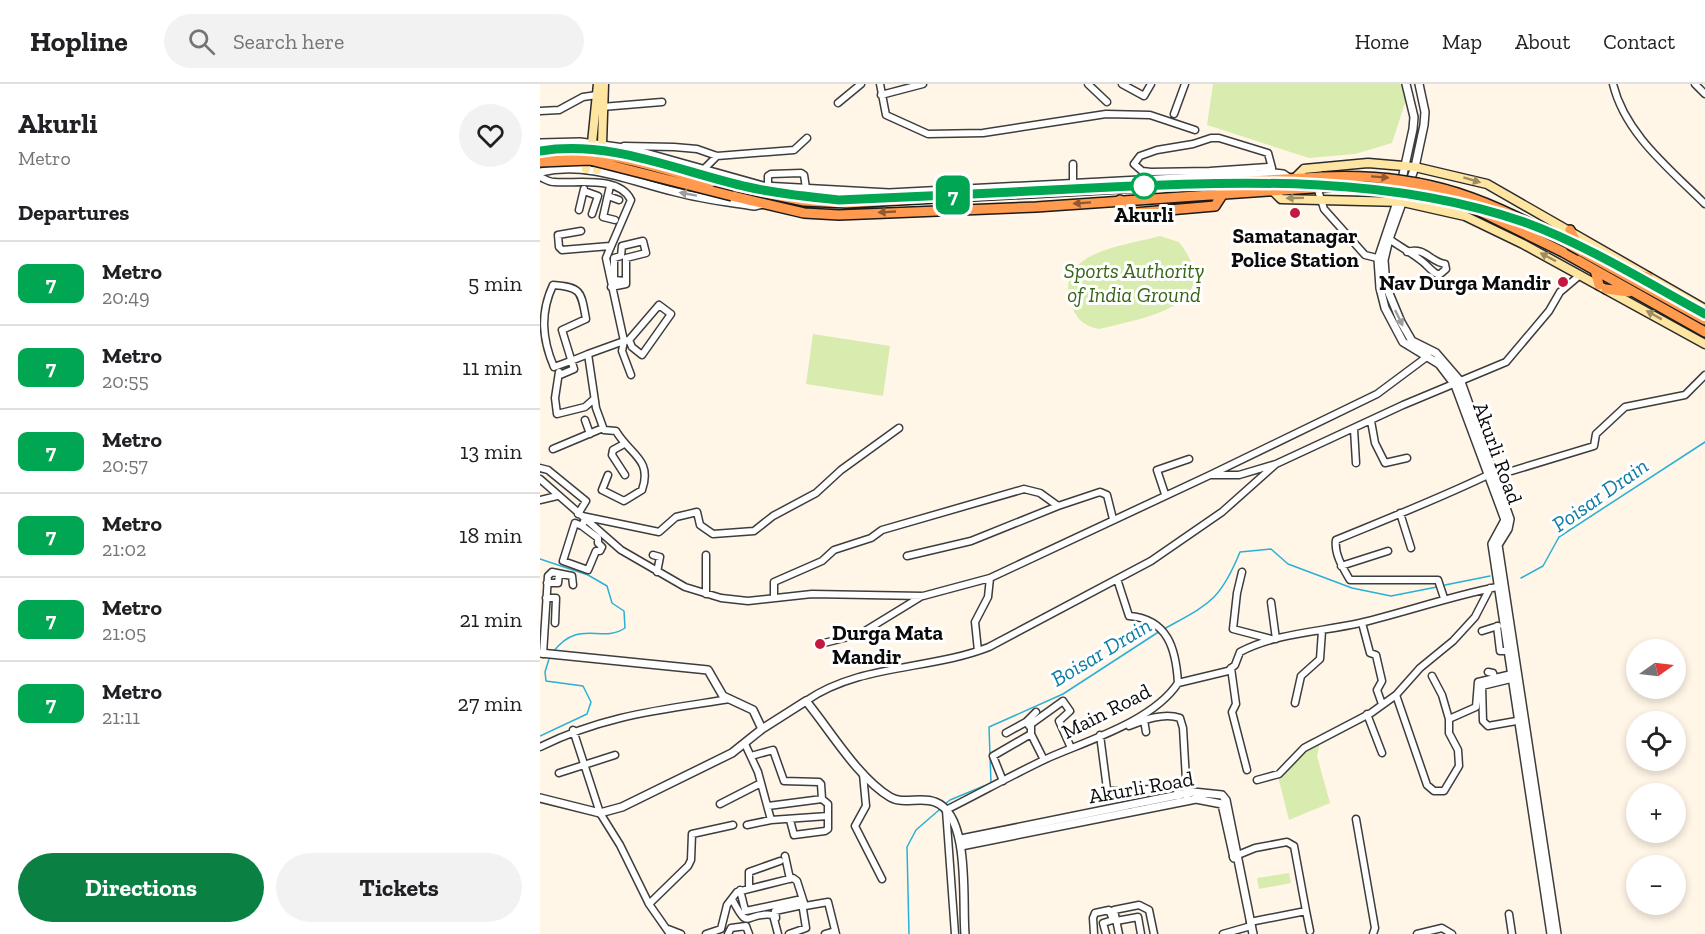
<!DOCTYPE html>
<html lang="en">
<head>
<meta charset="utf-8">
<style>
	:root { --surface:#fff; --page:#f2f2f2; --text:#202124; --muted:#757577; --line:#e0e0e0; --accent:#0b8043 }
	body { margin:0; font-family:"Zilla Slab",serif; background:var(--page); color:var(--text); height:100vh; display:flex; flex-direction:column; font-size:22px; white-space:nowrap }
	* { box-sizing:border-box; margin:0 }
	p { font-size:20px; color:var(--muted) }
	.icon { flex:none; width:33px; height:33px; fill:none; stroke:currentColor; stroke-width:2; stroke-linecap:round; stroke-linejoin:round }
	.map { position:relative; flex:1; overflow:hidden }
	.details { display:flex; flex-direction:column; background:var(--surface); width:540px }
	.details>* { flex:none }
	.badge { padding:0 12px; border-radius:9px; font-size:21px; line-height:39px }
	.needle { width:39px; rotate:76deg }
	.fabs { position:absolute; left:1086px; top:555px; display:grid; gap:12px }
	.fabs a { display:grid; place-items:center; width:60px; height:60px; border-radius:50%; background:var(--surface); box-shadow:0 3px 9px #0003; font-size:30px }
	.map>.badge { position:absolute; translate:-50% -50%; box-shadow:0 0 0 3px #fff }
	h2 { padding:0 18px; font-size:22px; line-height:54px }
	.round { display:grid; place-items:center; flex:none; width:63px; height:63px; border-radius:32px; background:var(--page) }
	.headline { display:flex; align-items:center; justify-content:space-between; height:102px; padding:0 18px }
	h1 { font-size:28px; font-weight:700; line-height:45px }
	.button { display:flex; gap:12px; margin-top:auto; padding:12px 18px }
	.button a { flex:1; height:69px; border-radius:36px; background:var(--accent); color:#fff; font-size:24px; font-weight:700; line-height:69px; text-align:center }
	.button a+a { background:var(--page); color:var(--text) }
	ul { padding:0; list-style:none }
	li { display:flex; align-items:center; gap:18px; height:84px; padding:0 18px; border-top:2px solid var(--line) }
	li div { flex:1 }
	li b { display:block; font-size:22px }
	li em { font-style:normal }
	li .badge { min-width:66px; font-weight:700; text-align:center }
	header { display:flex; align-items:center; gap:36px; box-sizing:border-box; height:84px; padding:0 30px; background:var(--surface); border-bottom:2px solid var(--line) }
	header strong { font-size:28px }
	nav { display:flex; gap:33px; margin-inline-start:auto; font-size:21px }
	.search { width:420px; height:54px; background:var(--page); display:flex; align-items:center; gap:15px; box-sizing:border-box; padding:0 21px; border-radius:33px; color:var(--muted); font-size:22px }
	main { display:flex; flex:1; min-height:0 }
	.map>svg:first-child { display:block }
	.green { fill:#d9ecaf }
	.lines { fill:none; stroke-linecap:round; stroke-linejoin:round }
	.stream { stroke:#29b0d7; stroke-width:1.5 }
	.minor-casing { stroke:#3d3d3d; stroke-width:9 }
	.tertiary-casing { stroke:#3d3d3d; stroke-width:10 }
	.secondary-casing { stroke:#2c2c2c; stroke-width:11 }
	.trunk-casing { stroke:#1b1b1b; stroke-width:12 }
	.minor { stroke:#fff; stroke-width:6 }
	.tertiary { stroke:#fff; stroke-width:7 }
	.secondary { stroke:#ffe5a2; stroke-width:8 }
	.trunk { stroke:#ff9a4e; stroke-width:9 }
	.rail-casing { stroke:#c3193f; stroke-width:4 }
	.rail { stroke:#fff; stroke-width:1.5; stroke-dasharray:4.5; stroke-linecap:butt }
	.trunk-bridge-casing { stroke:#1b1b1b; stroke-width:12; stroke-linecap:butt }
	.trunk-bridge { stroke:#ff9a4e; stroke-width:9 }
	.oneway { fill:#91592f }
	.oneway2 { fill:#9d8d65 }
	.oneway3 { fill:#9d9d9d }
	.line-casing { stroke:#fff; stroke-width:14 }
	.line { stroke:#00a651; stroke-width:9 }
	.stop-dot { fill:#fff; stroke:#00a651; stroke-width:3 }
	.poi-dot { fill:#c3193f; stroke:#fff; stroke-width:2 }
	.labels { text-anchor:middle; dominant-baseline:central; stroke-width:6; stroke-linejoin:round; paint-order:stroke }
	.stop-label { font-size:21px; font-weight:bold; fill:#0a0a0a; stroke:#fff }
	.poi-label { font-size:21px; font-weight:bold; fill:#0a0a0a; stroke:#fff }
	.park-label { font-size:21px; font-style:italic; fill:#356517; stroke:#fff }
	.street-label { font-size:21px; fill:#0a0a0a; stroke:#fff }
	.water-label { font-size:22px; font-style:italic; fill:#0c7ca4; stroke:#fff }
</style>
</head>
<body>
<header>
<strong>Hopline</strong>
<div class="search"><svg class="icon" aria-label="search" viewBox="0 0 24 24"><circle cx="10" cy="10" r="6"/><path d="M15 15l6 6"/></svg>Search here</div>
<nav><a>Home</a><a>Map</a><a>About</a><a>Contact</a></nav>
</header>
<main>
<section class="details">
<div class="headline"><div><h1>Akurli</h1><p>Metro</p></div><a class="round"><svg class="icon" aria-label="heart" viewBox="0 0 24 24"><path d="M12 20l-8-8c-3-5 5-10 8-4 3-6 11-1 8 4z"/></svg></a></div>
<h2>Departures</h2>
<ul>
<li><span class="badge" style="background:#00a651;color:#fff">7</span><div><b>Metro</b><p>20:49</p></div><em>5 min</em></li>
<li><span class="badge" style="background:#00a651;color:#fff">7</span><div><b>Metro</b><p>20:55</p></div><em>11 min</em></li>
<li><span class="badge" style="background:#00a651;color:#fff">7</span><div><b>Metro</b><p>20:57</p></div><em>13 min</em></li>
<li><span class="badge" style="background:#00a651;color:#fff">7</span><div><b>Metro</b><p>21:02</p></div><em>18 min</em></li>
<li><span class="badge" style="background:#00a651;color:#fff">7</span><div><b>Metro</b><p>21:05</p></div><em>21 min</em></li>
<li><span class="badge" style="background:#00a651;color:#fff">7</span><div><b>Metro</b><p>21:11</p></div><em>27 min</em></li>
</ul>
<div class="button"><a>Directions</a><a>Tickets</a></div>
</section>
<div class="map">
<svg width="1165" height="850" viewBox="0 0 1165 850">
	<rect width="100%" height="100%" fill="#fff6e7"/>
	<path class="green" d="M673,0H861L866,16L852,59L815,70L769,74L667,41Z
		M620,152L639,158C689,222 603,234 559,245C546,243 537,236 532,223C511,167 582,163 620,152Z
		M273,250L350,262L343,312L266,300Z
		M772,654H777L780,659L777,672L790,719L749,736L737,689L765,658Z
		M749,789L751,799L719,805L717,794Z"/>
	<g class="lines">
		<path class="stream" d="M0,475L48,491L67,502L72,519L84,527L85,544C61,560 39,534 13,568
			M981,494L1003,482L1019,453L1165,358
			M905,501L950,492
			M624,545C669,520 680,517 700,468L731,465L748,480L812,504L851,512L897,503
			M0,652L47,630L51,618L43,602L6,597L5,588L9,575
			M405,720L410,716L451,699L449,643L523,610L620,547
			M369,850L367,763L376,746L399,726"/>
		<g class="minor-casing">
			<path id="minor" d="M340,0L346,31L388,50L443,49L566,30L610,31L655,46
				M548,0L567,18
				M582,0L604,12L611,0
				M1073,0C1085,50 1130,85 1165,120
				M1155,0L1165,10
				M341,11L383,0
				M298,19L321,0
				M62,23L122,18
				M0,27L19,26L43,13L57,11
				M634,30L645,0
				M84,62L134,63L157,65L177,72L254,66L267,54
				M533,80V104
				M163,86L177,72
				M670,87L611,88L602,87L594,80L600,72L617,66L653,60L671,54H679L728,69L732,84
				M670,91V87L728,83L732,86
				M0,93C5,95 9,98 14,98C36,100 79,91 91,116L66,174L84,257L48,270L56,324L64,346L76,347C89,370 113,375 102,406L84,417L62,406L68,391
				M70,102L63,133L75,136
				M228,102V92L231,90L261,89L264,91L266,104
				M777,103L784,125L825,171L841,175
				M44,107L58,112L52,130
				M68,112L79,116
				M39,126L44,105
				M41,147L18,151L19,163L22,166L70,162
				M849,155C859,162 870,168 879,175C887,180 891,188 899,191L906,185L905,180C890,178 885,162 867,168
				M71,203L86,200V174L106,169L103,157L82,162L81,172L74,174V196L86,197
				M89,256L92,263L102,271L131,230L119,221L89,256L84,257L82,267L91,291
				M19,288L15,314L17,330L45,323L54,315
				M20,291L34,285L22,246L46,235C41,208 42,203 13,201C0,229 2,255 14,283C25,279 37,275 48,270
				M45,336L50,350
				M831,337L835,359L845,379L867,374
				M814,345L816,379
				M84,360L73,366L72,371L85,391
				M13,365L63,344
				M0,384L8,386L46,417L38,430
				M671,391H699L736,380
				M955,392L1054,362L1056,350L1085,323L1145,311L1165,291
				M0,395L81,466L145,503L181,514L208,517L272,510L383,512L450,494L670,391L837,310L888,272
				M625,410L617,386L649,375
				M0,416L17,412
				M860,429L871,464
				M42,432L119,448L136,433L157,428L160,441L173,450L214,447L233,432L276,409L301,386L359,344
				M42,442L58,454V459L62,463L60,467H56L48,486L23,477L35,439L42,442L45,435
				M113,471L120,473L117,488
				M166,471V510
				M367,472L431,457L518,422
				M801,482L848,467
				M702,488L697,509L693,545L731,555
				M577,495L589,532C628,535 636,565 638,599
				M7,499H18L19,490
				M6,514H16L15,539
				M234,514V498L282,477L294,466L331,454L342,446L484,405L500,409L518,422L560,408L567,411L573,435
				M904,514L898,496H810C803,484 794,470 796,456C847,435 898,415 948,391
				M731,518L736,555
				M822,539L830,569L836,571L842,597L837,606L842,620
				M957,542L960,567H967
				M942,547L958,542
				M284,559L320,550L382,512
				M438,567L435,538L448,513L450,494
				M3,570L8,492L12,488L32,492L33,501
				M691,584L696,620L692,628L707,686
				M948,588L953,589L954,593
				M971,595L942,602L943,637L948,642L982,636
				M856,611L887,701L894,707H904L919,682L918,666L909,649V635L902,611L892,592
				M266,617C319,580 391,586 449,563L611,477L682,428L736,380L863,321L966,278L1009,227L1020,208L1040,191
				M755,619L761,592L780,575L782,547
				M827,630L842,669
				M909,635L936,623L938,598L976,589
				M604,636L606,648
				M486,638L496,628
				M589,642C604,636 624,628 640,634L643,644L647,713
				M33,646L60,729L80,761L109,820L130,850
				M466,649L486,638L490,643
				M491,650L504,676
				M560,651L567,705L570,707L633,704H637L638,713
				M205,660L218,688L231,736
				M0,663C64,631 121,626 190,615
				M211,672L233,666L244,697L279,698L281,700L282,715L228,722
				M19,689L75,671
				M323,690L326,722L315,742L342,795
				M717,696L739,690L764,664L831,629L856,611L880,584L913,557L935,533L950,504
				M463,697L453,672L491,650V640L523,617L530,627L519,637L531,664
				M180,720L221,699
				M816,735L835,844L833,850
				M250,736L254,751L285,747L288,745V720L282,715
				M207,741L231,736L288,732
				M245,772L250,795
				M693,773L715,764L747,758L754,762L766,827L710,838
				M209,804V788L240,777
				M200,806L205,826
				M192,815C210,850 204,827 233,831L238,850
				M109,820L148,782L151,776L152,750L193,741
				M206,827L262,815
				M766,827L770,847
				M969,830L972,850
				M236,834L235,827L263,821
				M576,837L598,833L601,850
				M128,845L141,850
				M166,850L181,845L187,821L197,808L253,794L257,797L265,822L288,818L296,850
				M188,850L191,844L206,842L209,850
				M249,850L266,844L262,819
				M285,850L295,847
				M415,850L406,726C440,709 474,690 508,674C549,656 613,637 638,599L688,587L695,581L700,568C736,549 780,548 820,539C866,528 911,512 957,503L962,505
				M554,850L553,834L555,829L569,826L572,833
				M566,850L563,839L573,836
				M579,850L574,826L599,821L609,826L614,850
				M683,850L711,842
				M877,850L902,844L912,850"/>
		</g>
		<g class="tertiary-casing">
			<path id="tertiary" d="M866,0L874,33L873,45L857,118L838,175L840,204L845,224L863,258L899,280L915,301L965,436L952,460L1011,850
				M879,0L885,28L884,41L875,83L849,155L844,176L846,202L861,238L872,257L896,269L921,298L970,435L968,445L958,461L1017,850
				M0,59L40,58L91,65L223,102L349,109L734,89L743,90L749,94
				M0,88C49,77 90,97 136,108C162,115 189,118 214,122L223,120
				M0,569L168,586L183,612L213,626L222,645
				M0,714L60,729L82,723L192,669L222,645L266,617C290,646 318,694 350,713C363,721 381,712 395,718C431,731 422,818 425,850
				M421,755L653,708L682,711L686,716L713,850
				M421,762L656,715L682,720L694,774"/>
		</g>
		<g class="secondary-casing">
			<path id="secondary" d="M46,85L52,59L58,0
				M57,86L62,60L64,0
				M755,94L764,85L828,79L875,83L947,100L1165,225
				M732,106L741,115L863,118L925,132L983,160L1165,260"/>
		</g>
		<g class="trunk-casing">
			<path id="trunk" d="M172,98L264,117L306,119L782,93
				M192,112L264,129L299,131L496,123L801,102
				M580,116L584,123L594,129L675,122L684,108
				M1030,146L1041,167L1165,236
				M1023,168L1165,248
				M1055,186L1059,201
				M1085,187L1108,193
				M1066,205L1089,208"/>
		</g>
		<use href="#minor" class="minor"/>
		<use href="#tertiary" class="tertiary"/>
		<use href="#secondary" class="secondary"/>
		<use href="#trunk" class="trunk"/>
		<g class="rail-casing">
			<path id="rail" d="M0,67C70,55 140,88 208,103C238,110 269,113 299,116C387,112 474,108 562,104C703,97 848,90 984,138C1047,161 1106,198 1165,230"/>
		</g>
		<use href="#rail" class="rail"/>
		<g class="trunk-bridge-casing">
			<path id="trunk-bridge" d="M0,71C57,60 117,85 172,98
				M0,78L50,76L192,112
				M782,93C889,88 950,116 1041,167
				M801,102L865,104L919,117L1023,168"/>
		</g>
		<use href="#trunk-bridge" class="trunk-bridge"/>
	</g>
	<defs><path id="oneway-solid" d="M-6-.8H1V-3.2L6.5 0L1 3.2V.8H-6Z" transform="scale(1.5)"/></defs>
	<g class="oneway">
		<use href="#oneway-solid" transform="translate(840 93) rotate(4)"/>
		<use href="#oneway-solid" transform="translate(542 119) rotate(176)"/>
		<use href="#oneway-solid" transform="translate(347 128) rotate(177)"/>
	</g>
	<g class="oneway2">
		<use href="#oneway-solid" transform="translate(932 96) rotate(17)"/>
		<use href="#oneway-solid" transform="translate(755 114) rotate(179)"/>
		<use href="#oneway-solid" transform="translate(1008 173) rotate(-152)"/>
		<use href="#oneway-solid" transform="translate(1114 231) rotate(-151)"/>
	</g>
	<g class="oneway3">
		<use href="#oneway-solid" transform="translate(148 110) rotate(-170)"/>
		<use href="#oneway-solid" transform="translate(859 234) rotate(64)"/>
	</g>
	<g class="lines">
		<g class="line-casing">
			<path id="line" d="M0,67C70,55 140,88 208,103C238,110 269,113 299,116C390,112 480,108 571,103C709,97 851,92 984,138C1047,161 1106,198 1165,230"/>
		</g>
		<use href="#line" class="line"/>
	</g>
	<circle class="stop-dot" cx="604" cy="102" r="12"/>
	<g class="poi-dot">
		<circle cx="755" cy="129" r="6"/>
		<circle cx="1023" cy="198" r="6"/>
		<circle cx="280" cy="560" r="6"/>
	</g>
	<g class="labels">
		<g class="stop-label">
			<text x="604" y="130">Akurli</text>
		</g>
		<g class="poi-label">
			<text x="755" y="151">Samatanagar<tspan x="755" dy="24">Police Station</tspan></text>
			<text x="1011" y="198" text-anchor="end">Nav Durga Mandir</text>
			<text x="292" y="548" text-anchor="start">Durga Mata<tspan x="292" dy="24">Mandir</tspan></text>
		</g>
		<g class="park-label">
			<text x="594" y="186">Sports Authority<tspan x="594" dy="24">of India Ground</tspan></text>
		</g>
		<g class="street-label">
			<text transform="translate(958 369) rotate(70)">Akurli Road</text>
			<text transform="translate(566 627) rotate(-27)">Main Road</text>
			<text transform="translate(601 703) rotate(-10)">Akurli Road</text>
		</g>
		<g class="water-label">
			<text transform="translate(1060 411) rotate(-35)">Poisar Drain</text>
			<text transform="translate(561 568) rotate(-31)">Boisar Drain</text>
		</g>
	</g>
</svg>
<div class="fabs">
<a><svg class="needle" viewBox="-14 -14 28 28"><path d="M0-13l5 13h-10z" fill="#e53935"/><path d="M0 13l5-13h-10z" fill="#757577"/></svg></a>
<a><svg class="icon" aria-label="locate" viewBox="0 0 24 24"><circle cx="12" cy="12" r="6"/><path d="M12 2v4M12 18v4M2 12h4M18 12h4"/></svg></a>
<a>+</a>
<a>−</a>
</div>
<b class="badge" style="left:413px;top:111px;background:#00a651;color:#fff">7</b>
</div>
</main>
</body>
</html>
